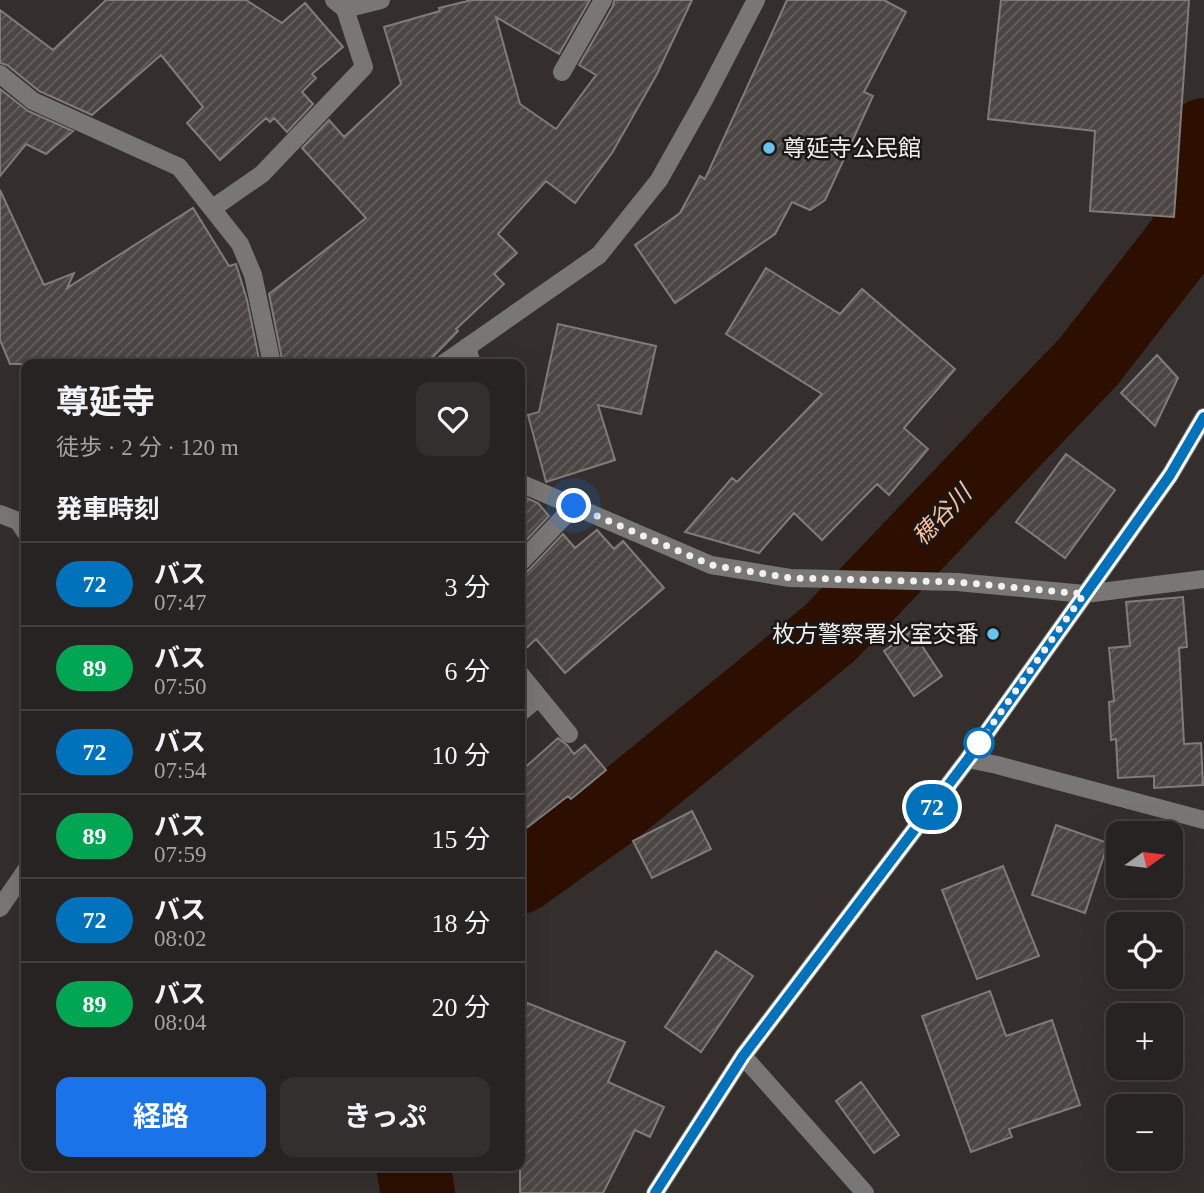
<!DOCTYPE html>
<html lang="ja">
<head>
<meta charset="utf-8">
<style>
	:root { --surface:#272322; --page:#332f2f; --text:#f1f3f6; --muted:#a4a4a5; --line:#434040; --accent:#1a73e8 }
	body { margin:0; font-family:"Times New Roman","Noto Sans JP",serif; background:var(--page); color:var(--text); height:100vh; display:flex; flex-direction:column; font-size:26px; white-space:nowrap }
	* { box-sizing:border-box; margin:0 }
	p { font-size:23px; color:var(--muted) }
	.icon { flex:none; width:38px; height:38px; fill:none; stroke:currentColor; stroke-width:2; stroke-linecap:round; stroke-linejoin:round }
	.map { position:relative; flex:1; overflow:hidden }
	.details { position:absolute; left:21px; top:359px; width:504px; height:812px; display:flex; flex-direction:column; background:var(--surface); border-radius:14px; box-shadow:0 7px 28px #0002,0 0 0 2px var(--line) }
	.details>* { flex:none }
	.badge { padding:0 14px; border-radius:23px; font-size:24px; line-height:46px }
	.needle { width:46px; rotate:76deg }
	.fabs { position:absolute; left:1106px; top:821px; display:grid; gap:14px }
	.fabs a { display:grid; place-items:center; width:77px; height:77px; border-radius:14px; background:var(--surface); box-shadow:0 7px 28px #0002,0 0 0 2px var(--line); font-size:35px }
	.you { position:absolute; width:35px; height:35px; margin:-18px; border:5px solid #fff; border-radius:50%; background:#1a73e8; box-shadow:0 0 0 10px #1a73e833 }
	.map>.badge { position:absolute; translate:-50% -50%; box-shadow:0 0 0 4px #fff }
	h2 { padding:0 35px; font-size:26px; line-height:63px }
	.round { display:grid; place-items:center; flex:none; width:74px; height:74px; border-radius:14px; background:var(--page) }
	.overview { display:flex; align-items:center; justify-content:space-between; height:119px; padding:0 35px }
	h1 { font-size:33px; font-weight:700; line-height:52px }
	.primary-button { display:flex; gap:14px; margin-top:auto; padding:14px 35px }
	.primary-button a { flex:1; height:80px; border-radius:14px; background:var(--accent); color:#fff; font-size:28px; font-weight:700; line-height:80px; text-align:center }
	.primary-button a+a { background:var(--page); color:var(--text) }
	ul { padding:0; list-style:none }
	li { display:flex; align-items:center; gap:21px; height:84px; padding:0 35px; border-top:2px solid var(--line) }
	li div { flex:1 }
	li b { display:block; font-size:26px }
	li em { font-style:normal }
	li .badge { min-width:77px; font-weight:700; text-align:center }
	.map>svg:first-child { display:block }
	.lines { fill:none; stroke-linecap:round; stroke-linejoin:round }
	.river { stroke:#2d0f00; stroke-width:74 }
	.building { fill:url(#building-hatch); stroke:#817c7a; stroke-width:2 }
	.minor { stroke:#797776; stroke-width:18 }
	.line-casing { stroke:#fff; stroke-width:16 }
	.line { stroke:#0072bc; stroke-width:10 }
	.walk { stroke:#f2efee; stroke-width:7; stroke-dasharray:0 12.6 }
	.poi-dot { fill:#66c4ef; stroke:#1a1817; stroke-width:2.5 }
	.stop-dot { fill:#fff; stroke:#0072bc; stroke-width:3.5 }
	.labels { text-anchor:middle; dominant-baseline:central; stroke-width:5; stroke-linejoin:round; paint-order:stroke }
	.poi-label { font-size:23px; fill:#f2efee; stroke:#1a1817; text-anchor:start }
	.water-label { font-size:24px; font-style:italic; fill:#fbc0a0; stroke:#1a1817 }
</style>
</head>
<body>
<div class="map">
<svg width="1204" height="1193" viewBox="0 0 1204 1193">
	<defs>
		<pattern id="building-hatch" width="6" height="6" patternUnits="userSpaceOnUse" patternTransform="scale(1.75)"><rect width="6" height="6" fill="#4b4644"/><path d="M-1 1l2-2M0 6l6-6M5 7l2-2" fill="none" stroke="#65615f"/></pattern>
	</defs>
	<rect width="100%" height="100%" fill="#342f2d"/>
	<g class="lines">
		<path class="river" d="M520,877L611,812L830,633L1089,361L1187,235L1204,135
			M413,1166L418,1193"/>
	</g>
	<path class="building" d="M106,0H246L282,23L305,3L343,47L312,74L316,78L302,92L313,104L287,132L274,118L270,122L266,118L220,160L187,123L203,107L161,55L92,115L39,91L7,65L0,63V10L53,50Z
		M466,0H590L559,54L496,17L520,104L556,129L596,75L579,65L613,6L614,0H692L657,74L612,153L575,203L546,181L498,234L517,253L494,274L504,284L456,329L458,331L426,364H283L269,294L366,218L302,148L329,120L344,137L401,84L384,27L440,11L439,8L468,1Z
		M787,0H884L906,12L864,92L873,96L825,200L810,210L792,202L775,234L675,303L635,245L680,213L700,176L705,179Z
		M1001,0H1189L1174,217L1090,211L1095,131L988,119Z
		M0,89L28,111L73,131L46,154L26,144L0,176Z
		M0,190L44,285L74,273L67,288L193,208L229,266L236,264L247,300L260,364H10L0,340Z
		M766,268L840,314L862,289L955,369L904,428L928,449L889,495L877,484L822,540L794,513L759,553L685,532L732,478L737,482L822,394L726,334Z
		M558,324L656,346L641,414L598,405L615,460L546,482L528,415L539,412Z
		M1157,355L1178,378L1155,426L1121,393Z
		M1066,454L1115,490L1065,558L1016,522Z
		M520,495L538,503L549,516L520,547Z
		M597,530L614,549L623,541L664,588L565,673L536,639L520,654V574L528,571L563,534L575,548Z
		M1183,597L1187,647L1179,648L1184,744L1201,743L1203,785L1154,788V776L1118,778L1116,739L1111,740L1109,702L1114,701L1109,648L1130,646L1126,602Z
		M912,631L942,676L914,696L884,651Z
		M558,738L567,745L574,754L585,745L606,770L571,799L568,796L520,833V772Z
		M692,811L711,849L652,878L633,841Z
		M1056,825L1108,843L1085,913L1032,895Z
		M1003,866L1039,956L977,979L942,890Z
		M716,951L753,976L701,1052L665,1027Z
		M990,991L1006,1036L1052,1020L1080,1105L1009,1129L1012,1137L971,1152L922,1016Z
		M520,1000L625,1042L608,1082L664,1107L650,1137L635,1130L603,1193H520Z
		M861,1082L899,1135L874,1153L836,1101Z"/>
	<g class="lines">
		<path class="minor" d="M345,9L381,0
			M562,72L603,0
			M0,74L33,101L179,167L240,244L253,275L272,364
			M213,208L262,174L364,67L345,9L334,0
			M467,347L472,364
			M443,364L599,255L659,180L705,98L756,0
			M520,483L711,565L790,578L957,582L1085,594L1204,579
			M0,514L18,521L26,533
			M520,563L574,506
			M520,674L569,734
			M520,713L539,697
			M968,759L997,765L1204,820
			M0,908L26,870
			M743,1056L865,1193
			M655,1193L743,1056L968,759L1170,475L1204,417"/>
	</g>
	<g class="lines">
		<g class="line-casing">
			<path id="line" d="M655,1193L743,1056L968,759L1170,475L1204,417"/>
		</g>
		<use href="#line" class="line"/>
		<path class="walk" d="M574,506L711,565L790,578L957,582L1084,594L979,743"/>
	</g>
	<g class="poi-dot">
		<circle cx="769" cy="148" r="7"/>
		<circle cx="993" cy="634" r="7"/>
	</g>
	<circle class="stop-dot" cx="979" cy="743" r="14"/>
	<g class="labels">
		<g class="poi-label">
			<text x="783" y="148">尊延寺公民館</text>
			<text x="979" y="634" text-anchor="end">枚方警察署氷室交番</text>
		</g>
		<g class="water-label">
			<text transform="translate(942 515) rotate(-46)">穂谷川</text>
		</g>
	</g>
</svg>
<div class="fabs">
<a><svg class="needle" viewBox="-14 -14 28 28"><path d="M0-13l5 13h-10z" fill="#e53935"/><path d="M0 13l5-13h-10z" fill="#a4a4a5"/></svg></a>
<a><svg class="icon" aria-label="locate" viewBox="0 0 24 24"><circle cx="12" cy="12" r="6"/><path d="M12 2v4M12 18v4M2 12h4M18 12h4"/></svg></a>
<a>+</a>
<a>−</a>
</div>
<div class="you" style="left:574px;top:506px"></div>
<b class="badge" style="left:932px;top:807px;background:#0072bc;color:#fff">72</b>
<section class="details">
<div class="overview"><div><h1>尊延寺</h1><p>徒歩 · 2 分 · 120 m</p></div><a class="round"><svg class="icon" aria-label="heart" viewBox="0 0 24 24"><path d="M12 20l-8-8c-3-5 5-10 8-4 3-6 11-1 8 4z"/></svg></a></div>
<h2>発車時刻</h2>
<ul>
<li><span class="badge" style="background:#0072bc;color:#fff">72</span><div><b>バス</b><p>07:47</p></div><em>3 分</em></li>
<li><span class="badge" style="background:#00a651;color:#fff">89</span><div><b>バス</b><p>07:50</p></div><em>6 分</em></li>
<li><span class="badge" style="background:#0072bc;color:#fff">72</span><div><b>バス</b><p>07:54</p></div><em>10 分</em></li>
<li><span class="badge" style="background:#00a651;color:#fff">89</span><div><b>バス</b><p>07:59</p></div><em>15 分</em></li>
<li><span class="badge" style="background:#0072bc;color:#fff">72</span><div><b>バス</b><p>08:02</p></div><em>18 分</em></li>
<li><span class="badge" style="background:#00a651;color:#fff">89</span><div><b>バス</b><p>08:04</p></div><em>20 分</em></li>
</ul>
<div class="primary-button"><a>経路</a><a>きっぷ</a></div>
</section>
</div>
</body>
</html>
